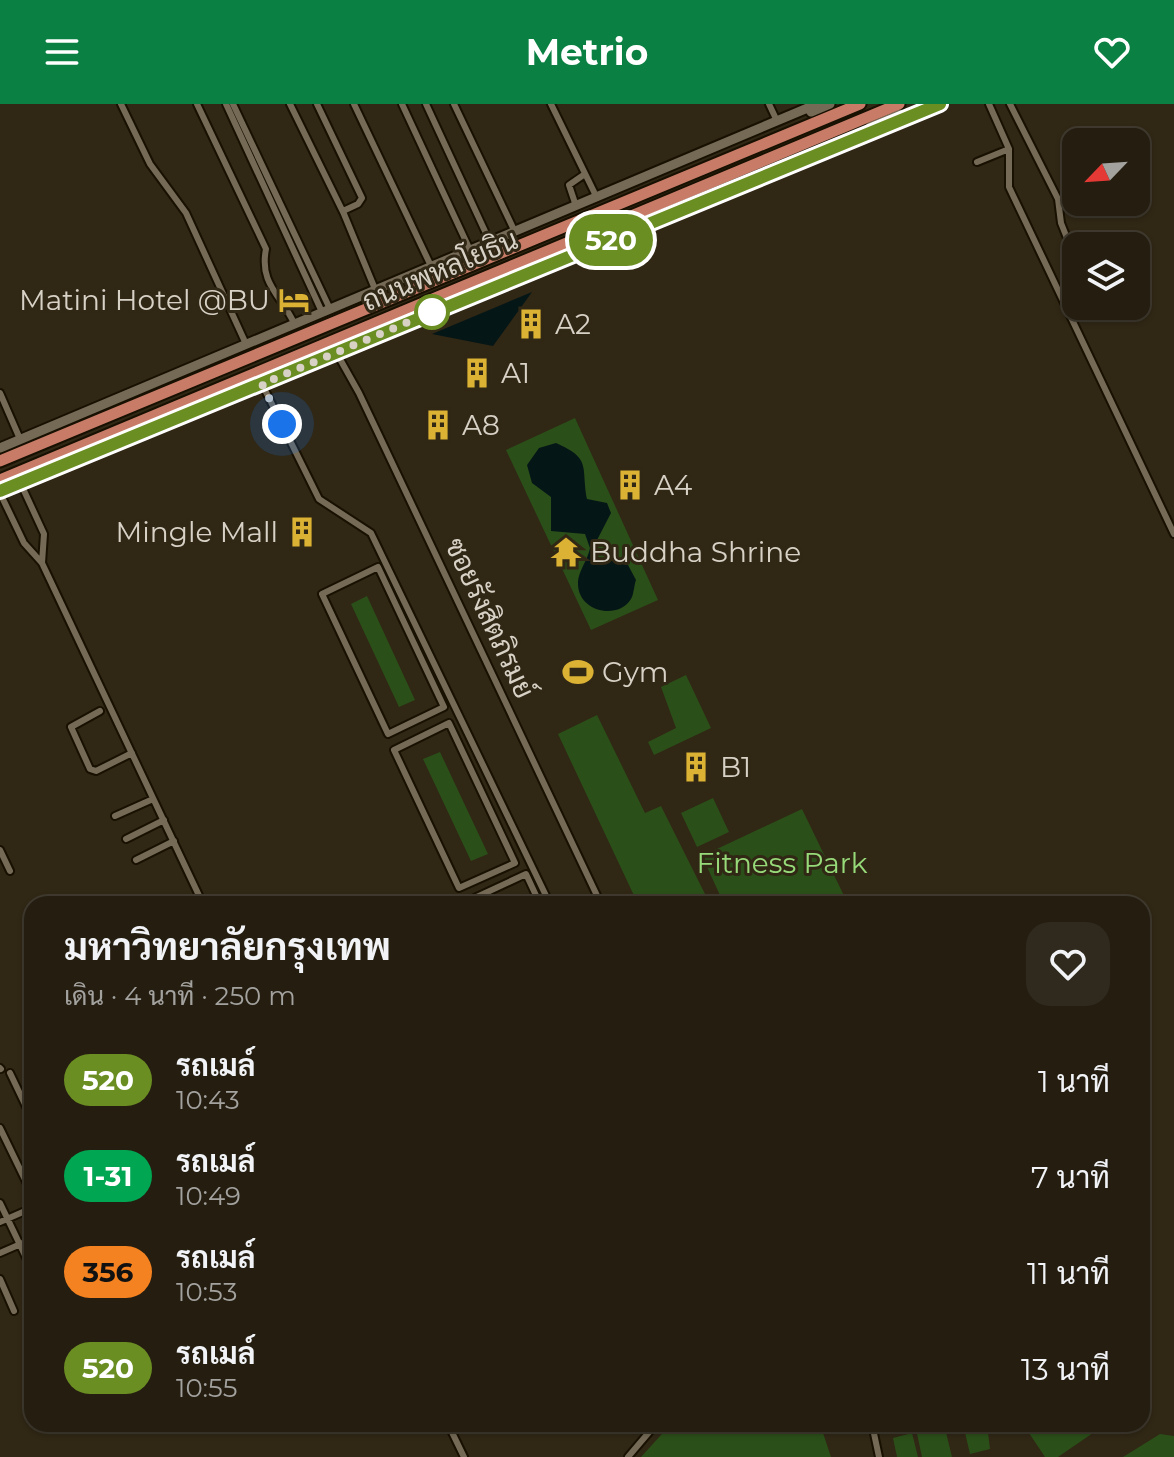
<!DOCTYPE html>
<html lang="th">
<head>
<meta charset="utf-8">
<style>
	:root { --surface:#241d10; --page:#302a1e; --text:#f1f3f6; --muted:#a3a29f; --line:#413b30; --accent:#0b8043 }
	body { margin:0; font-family:Montserrat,Sarabun,sans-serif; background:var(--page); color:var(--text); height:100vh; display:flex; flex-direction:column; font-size:30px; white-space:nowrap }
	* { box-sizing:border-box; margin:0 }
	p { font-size:26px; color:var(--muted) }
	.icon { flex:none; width:44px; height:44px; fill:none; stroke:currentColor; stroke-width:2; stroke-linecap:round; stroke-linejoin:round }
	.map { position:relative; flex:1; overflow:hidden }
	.details { position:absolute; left:24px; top:792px; width:1126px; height:536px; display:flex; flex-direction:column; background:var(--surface); border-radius:24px; box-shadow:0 2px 6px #0004,0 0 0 2px var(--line) }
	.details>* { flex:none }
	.badge { padding:0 16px; border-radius:26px; font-size:28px; line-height:52px }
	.needle { width:52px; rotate:245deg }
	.controls { position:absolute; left:1062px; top:24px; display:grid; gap:16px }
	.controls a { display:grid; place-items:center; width:88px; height:88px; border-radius:16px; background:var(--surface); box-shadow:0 2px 6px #0004,0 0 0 2px var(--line); font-size:40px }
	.you { position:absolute; width:40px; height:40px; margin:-20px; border:6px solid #fff; border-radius:50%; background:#1a73e8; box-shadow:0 0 0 12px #1a73e833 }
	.map>.badge { position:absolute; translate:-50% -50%; box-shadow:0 0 0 4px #fff }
	.round { display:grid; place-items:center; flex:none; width:84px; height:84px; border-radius:24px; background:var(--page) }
	.summary { display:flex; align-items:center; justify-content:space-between; height:136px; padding:0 40px }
	h1 { font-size:38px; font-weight:700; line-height:60px }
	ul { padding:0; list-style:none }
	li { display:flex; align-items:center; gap:24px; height:96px; padding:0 40px }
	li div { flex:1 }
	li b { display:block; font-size:30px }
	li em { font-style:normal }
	li .badge { min-width:88px; font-weight:700; text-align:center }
	header { display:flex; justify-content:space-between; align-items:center; height:104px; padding:0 40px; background:var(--accent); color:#fff; font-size:36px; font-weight:700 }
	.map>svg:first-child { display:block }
	.green { fill:#2b4f19 }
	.water { fill:#051617 }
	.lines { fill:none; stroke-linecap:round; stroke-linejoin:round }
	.minor-casing { stroke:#181001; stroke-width:10 }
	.secondary-casing { stroke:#181001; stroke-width:13 }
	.trunk-casing { stroke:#181001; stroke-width:15 }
	.minor { stroke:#756a56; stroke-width:6 }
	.secondary { stroke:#756a56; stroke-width:9 }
	.trunk { stroke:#c87c68; stroke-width:11 }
	.line-casing { stroke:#fff; stroke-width:18 }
	.line { stroke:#6b8e23; stroke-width:12 }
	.walk { stroke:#d7d1c6; stroke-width:8; stroke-dasharray:0 14.4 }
	.stop-dot { fill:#fff; stroke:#6b8e23; stroke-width:4 }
	.labels { text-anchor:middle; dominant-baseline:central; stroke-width:6; stroke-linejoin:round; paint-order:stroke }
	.street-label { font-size:28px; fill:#d7d1c6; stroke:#302715 }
	.poi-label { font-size:28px; fill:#d7d1c6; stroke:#302715; text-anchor:start }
	.park-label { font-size:28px; fill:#97da79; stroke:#302715 }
</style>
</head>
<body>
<header><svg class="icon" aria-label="menu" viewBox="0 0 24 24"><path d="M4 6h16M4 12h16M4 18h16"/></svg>Metrio<svg class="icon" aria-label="heart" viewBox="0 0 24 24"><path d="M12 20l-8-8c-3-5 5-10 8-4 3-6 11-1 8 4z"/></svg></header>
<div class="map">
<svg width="1174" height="1353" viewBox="0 0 1174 1353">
	<rect width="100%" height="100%" fill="#302715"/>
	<path class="green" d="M575,314L658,496L591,526L506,346Z
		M367,492L415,596L399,603L351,500Z
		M686,571L711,624L654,651L648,638L676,624L661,583Z
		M597,611L645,709L661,702L710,800H638L558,630Z
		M440,648L488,750L471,757L423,655Z
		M713,694L729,728L697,743L681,709Z
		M802,705L848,800H724L702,752Z
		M671,1320H820L831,1353H641Z
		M925,1320H944L952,1353H922L916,1325Z
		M963,1320H987L990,1345L970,1350Z
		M1023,1320H1106L1058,1353H1045Z
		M912,1329L918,1353H897L893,1334Z
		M1160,1330L1174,1332V1353H1123Z"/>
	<path class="water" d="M532,188L493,242L432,230Z
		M556,339C592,355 581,362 587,395L607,399L611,409L596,438L598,453L628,461L636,476C634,481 634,490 631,495C617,517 578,507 578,480C577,469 588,456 590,444L585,430L551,427V393L532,379L527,361L539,344Z"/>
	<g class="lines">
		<g class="minor-casing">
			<path id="minor" d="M121,0L150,60L186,109L246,240
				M197,0L266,145C259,180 281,191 294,219
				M226,0L322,208
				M233,0L330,205
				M290,0L344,110L375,185
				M317,0L362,94L358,100L343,107
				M354,0L431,162
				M402,0L470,146
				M426,0L490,138
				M454,0L515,128
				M551,0L597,94
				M769,0L777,17
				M989,0L1009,45V83L1174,430
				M1010,0L1058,95L1061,119L1071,144
				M977,58L1009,45
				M576,102L569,81L582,72
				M336,248L359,289L601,800
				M262,280L319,395L371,429L550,800
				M0,289L20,335
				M20,378L44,430L42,459
				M0,389L24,439L42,459L203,800
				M378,463L444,603L388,630L322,490Z
				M100,607L71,623L90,665L96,667L132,649
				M449,619L515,759L459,784L394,646Z
				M115,712L153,695
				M126,735L164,716
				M0,746L10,767
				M136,756L174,737
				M470,800L468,797L526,770L540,800
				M0,964L1,965
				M10,969L32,1015
				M0,1024L32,1090
				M0,1099L32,1166
				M0,1118L32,1104
				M0,1149L32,1135
				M0,1175L14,1207
				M448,1320L464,1353
				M872,1320L879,1353
				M628,1353L656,1320"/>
		</g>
		<g class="secondary-casing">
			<path id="secondary" d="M811,8L830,0
				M870,23L900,10
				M0,344L817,0
				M0,387L940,0"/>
		</g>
		<g class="trunk-casing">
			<path id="trunk" d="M531,168L550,148
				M0,357L860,0
				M0,376L899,0"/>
		</g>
		<use href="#minor" class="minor"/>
		<use href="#secondary" class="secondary"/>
		<use href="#trunk" class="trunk"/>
	</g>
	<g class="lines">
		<g class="line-casing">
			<path id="line" d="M0,387L940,0"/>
		</g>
		<use href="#line" class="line"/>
		<path class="walk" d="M282,320L262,280L432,208"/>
	</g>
	<defs>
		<g id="hotel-bare" transform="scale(2.4)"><path d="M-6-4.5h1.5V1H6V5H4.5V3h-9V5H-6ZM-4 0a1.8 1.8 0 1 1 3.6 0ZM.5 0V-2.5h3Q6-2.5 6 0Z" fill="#dbb233" stroke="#302715" stroke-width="2.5" paint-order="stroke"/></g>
		<g id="building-bare" transform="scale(2.4)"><path d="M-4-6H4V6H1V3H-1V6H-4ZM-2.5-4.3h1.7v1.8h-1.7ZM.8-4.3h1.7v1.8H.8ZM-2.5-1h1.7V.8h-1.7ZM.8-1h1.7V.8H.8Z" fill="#dbb233" stroke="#302715" stroke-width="2.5" paint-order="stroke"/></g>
		<g id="temple-bare" transform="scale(2.4)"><path d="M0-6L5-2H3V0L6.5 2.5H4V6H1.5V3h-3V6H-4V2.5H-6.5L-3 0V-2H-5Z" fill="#dbb233" stroke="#302715" stroke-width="2.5" paint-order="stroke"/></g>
		<g id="stadium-bare" transform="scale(2.4)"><path d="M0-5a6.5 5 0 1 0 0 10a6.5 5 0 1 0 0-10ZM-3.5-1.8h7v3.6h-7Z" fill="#dbb233" stroke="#302715" stroke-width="2.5" paint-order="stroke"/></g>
	</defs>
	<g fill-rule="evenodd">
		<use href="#hotel-bare" x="294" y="196"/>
		<use href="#building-bare" x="531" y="220"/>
		<use href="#building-bare" x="477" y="269"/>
		<use href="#building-bare" x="438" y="321"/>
		<use href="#building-bare" x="630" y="381"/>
		<use href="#building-bare" x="302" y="428"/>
		<use href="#temple-bare" x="566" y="448"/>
		<use href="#stadium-bare" x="578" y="568"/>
		<use href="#building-bare" x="696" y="663"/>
	</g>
	<circle class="stop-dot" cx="432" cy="208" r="16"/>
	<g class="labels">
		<g class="street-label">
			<text transform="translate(440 166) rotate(-23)">ถนนพหลโยธิน</text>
			<text transform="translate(490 514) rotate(65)">ซอยรังสิตภิรมย์</text>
		</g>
		<g class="poi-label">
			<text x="270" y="196" text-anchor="end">Matini Hotel @BU</text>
			<text x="555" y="220">A2</text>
			<text x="501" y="269">A1</text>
			<text x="462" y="321">A8</text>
			<text x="654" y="381">A4</text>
			<text x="278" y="428" text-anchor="end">Mingle Mall</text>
			<text x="590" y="448">Buddha Shrine</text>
			<text x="602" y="568">Gym</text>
			<text x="720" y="663">B1</text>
		</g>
		<g class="park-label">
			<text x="782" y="759">Fitness Park</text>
		</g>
	</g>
</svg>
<div class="controls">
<a><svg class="needle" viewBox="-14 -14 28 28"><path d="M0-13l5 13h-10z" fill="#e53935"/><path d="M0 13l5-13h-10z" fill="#a3a29f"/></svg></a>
<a><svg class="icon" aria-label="layers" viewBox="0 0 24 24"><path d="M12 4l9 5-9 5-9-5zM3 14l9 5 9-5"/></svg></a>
</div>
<div class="you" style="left:282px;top:320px"></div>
<b class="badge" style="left:611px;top:136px;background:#6b8e23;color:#fff">520</b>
<section class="details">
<div class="summary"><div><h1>มหาวิทยาลัยกรุงเทพ</h1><p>เดิน · 4 นาที · 250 m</p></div><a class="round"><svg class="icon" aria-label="heart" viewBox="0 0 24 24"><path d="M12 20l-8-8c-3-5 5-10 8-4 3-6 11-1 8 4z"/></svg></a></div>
<ul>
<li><span class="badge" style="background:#6b8e23;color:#fff">520</span><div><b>รถเมล์</b><p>10:43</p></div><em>1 นาที</em></li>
<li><span class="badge" style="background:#00a651;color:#fff">1-31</span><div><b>รถเมล์</b><p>10:49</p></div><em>7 นาที</em></li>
<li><span class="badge" style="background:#f58220;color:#111">356</span><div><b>รถเมล์</b><p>10:53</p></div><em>11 นาที</em></li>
<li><span class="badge" style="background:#6b8e23;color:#fff">520</span><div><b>รถเมล์</b><p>10:55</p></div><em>13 นาที</em></li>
</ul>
</section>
</div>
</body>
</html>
